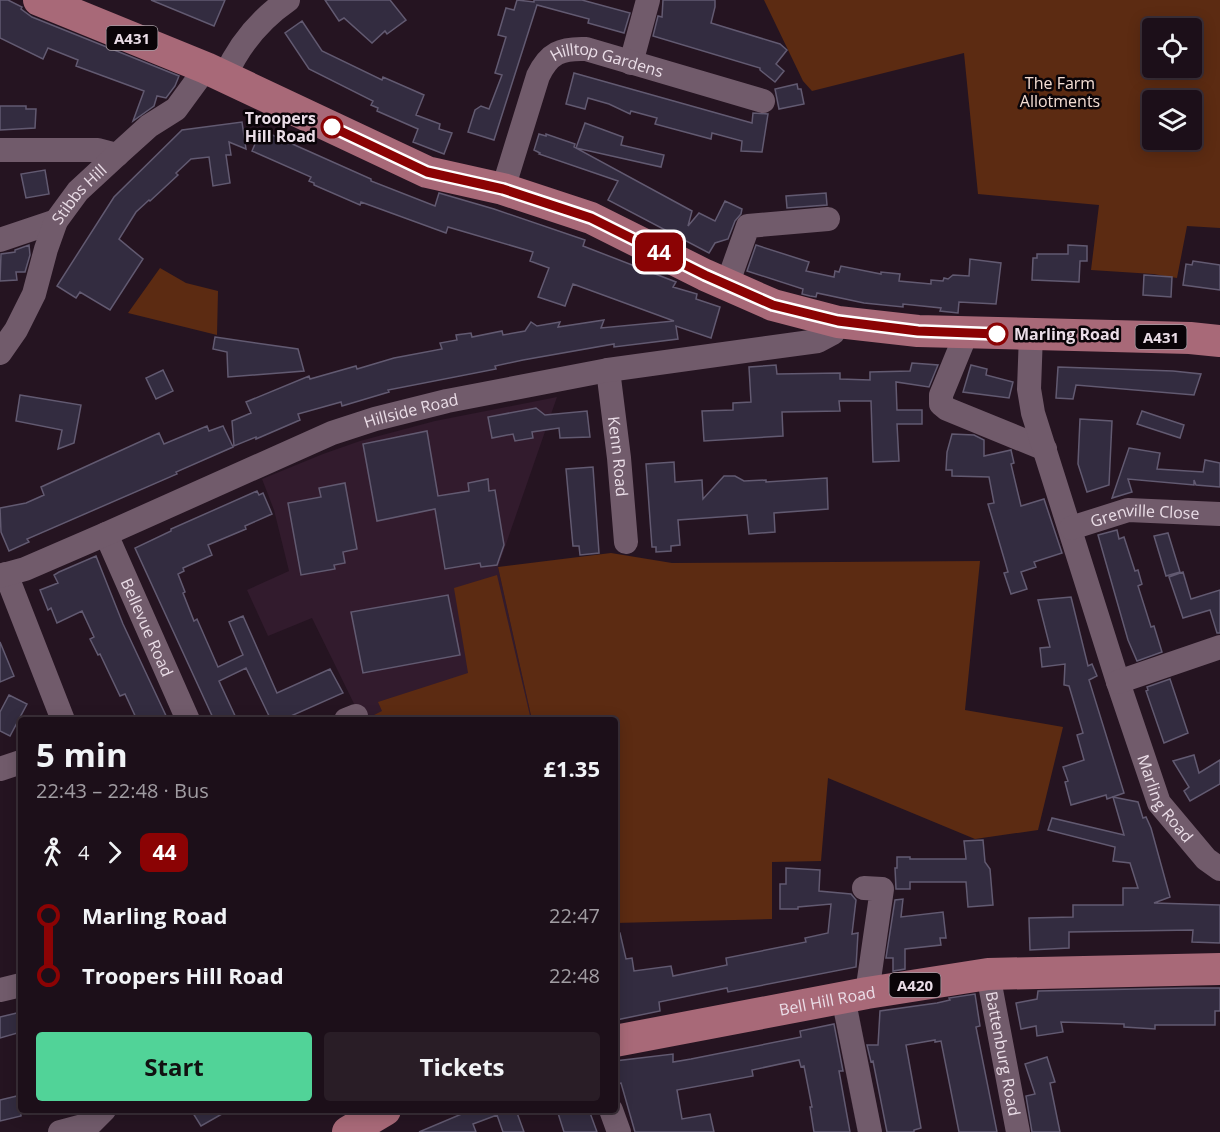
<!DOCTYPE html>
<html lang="en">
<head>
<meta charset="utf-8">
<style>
	:root { --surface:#1c0f19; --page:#291d26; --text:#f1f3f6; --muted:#a09ca2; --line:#3a2f38; --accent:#51d398 }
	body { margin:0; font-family:"Open Sans",sans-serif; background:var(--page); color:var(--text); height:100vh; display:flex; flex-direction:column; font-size:22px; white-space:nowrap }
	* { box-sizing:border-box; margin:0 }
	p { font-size:20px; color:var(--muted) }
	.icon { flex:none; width:33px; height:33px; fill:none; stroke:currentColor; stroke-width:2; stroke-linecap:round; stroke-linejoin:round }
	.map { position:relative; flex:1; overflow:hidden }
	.sheet { position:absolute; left:18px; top:717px; width:600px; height:396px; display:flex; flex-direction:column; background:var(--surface); border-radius:6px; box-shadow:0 3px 15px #0003,0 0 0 2px var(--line) }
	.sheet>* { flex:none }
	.badge { padding:0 12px; border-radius:9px; font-size:21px; line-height:39px }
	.buttons { position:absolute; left:1142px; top:18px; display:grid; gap:12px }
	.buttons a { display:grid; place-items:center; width:60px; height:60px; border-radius:6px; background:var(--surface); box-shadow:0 3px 15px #0003,0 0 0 2px var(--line); font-size:30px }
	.map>.badge { position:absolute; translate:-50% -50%; box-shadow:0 0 0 3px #fff }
	.legs { display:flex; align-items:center; gap:9px; height:66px; padding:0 18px; font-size:20px }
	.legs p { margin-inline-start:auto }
	.headline { display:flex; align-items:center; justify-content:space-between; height:102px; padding:0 18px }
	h1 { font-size:33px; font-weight:700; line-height:45px }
	.action { display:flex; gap:12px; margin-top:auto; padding:12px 18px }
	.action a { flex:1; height:69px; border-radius:6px; background:var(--accent); color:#111; font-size:24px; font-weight:700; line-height:69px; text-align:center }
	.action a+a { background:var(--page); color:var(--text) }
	ul { padding:0 18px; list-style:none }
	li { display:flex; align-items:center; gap:21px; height:60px; font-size:22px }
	li i { display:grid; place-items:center; width:9px; height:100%; margin:0 8px; background:currentColor }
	li i::after { content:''; width:15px; height:15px; margin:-8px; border:4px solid; border-radius:50%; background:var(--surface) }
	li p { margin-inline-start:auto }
	li:first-child i { background:linear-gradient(#0000 50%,currentColor 0) }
	li:last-child i { background:linear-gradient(currentColor 50%,#0000 0) }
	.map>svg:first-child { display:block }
	.built { fill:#321b2d }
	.green { fill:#5c2b12; fill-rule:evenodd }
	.building { fill:#332c40; stroke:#625a71; stroke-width:1.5 }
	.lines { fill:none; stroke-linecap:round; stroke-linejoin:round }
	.minor { stroke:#715b6b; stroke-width:24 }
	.major { stroke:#a86978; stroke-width:32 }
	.line-1-casing { stroke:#fff; stroke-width:14 }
	.line-1 { stroke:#8b0304; stroke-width:9 }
	.stop-1-dot { fill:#fff; stroke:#8b0304; stroke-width:3 }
	.labels { text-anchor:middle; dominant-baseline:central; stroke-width:5; stroke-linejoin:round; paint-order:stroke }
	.shield { fill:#0a0408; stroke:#a79ca4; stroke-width:1.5 }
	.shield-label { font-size:15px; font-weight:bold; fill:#eadde7 }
	.street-label { font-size:16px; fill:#eadde7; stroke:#0a0408 }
	.park-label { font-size:16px; fill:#f5ded4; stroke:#0a0408 }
	.stop-label { font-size:16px; font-weight:bold; fill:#eadde7; stroke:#0a0408; text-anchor:end }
</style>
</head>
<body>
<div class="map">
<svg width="1220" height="1132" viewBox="0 0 1220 1132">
	<rect width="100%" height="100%" fill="#251421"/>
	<path class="built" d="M557,397L498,567L532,720H362L312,618L268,636L247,590L289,571L274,510L262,479L323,454L360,441L435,421Z"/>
	<path class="green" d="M764,0H1220V228L1187,226L1177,278L1153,274L1091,270L1099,205L978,194L964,53L812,91L803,81ZM1152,28H1191V68H1152ZM1152,100H1191V140H1152Z
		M160,268L186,283L218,291L217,335L128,313Z
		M611,553L672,563L980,561L965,710L1063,727L1038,830L975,839L828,778L821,861L772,862V919L615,923V720H532L498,567Z
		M497,575L531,720H364L382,711L378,702L468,673L454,588Z"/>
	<path class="building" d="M0,0H8L22,7L21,9L32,17L179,76L175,86L166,98L157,96L154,106L133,121L144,91L76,66L78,60L48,48L43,59L0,38Z
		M151,0H225L214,26Z
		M325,0H390L406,20L387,34L385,31L372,43L344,18L339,21Z
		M517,0L534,2V0H582L630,13L624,33L588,23L589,19L537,5L494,140L468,132L475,110L481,106L489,109L502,75L495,73L506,37L498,35L506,8L514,10Z
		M663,0H715V7L711,23L780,44L787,50L776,64L784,71L775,82L760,70V68L653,36L658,16L662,17Z
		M302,21L322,51L382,80L383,77L424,95L416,115L440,124L439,129L452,133L444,154L413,142L418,129L377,111L378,108L371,105L373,101L309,69L285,33Z
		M574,73L752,123L753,113L768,114L762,152L741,151L742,141L712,133L711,139L655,124L657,118L631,111L630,114L609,104L588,98L585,109L566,104Z
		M797,84L798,89H801L804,104L779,109L775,89Z
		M0,106H26V109H36L35,128L0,130Z
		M242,122L246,149L229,142L231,155H226L230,183L213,186L209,157L191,159L176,173L178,175L150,201L149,200L136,212L119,239L143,259L110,310L80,292L76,298L57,286L114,197L182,130Z
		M585,123L623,137L621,145L664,155L661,167L576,148Z
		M261,130L371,179V181L435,206L439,193L494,209L585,240L583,246L676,282L673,287L697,294L696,299L720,307L711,338L676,326L678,339L614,347V344L523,360L495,366L496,369L388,390L389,392L342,406L341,402L298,414L300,420L256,439V437L234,446L232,421L251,413L246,402L309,376L310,379L356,366L357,369L394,358L442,349L440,343L457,340L456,335L471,333L472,337L502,331L503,335L525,331L531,322L537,326L560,322L558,327L604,320L601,328L674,321L573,284L565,306L538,297L549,268L530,261L533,252L448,227L446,233L361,202L360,205L314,185V183L309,181L311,177L252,151Z
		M539,134L546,136V134L575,144L574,147L692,211L688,226L699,213L715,221L725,201L742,209L741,214L735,221L728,239L715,243L709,253L608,200L618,181L539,154L540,153L534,150Z
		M45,170L49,194L26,198L21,174Z
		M826,193L827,205L787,208L786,196Z
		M29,245L30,255L25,272H16L17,280L0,281L1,254L15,252V250Z
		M756,245L809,262L806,271L834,277L835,271L839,272L841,266L881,274V272L900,274L899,281L931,284V280L943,281L944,278L948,279L953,275L969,276L970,259L1001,263L996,304L959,302L958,313L940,311L941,308L903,304V307L864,303L817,293L816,297L810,296L802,294L803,289L747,271Z
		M1068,245L1087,246V261H1080L1079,282L1032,280L1033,258H1037V254H1068Z
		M1193,261L1220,265V290L1183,285L1186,264L1192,265Z
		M1144,275L1172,277L1171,297L1143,295Z
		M215,337L298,349L304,371L228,377L227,352L213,349Z
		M912,363L938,365L929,387L896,382L897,410H922V424H897L899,461L873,462L871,401H839L840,411L782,412L783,436L704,441L702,411L733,410V403L751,402L749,367L776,365L777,374L840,373V379L870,380V372L910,371Z
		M971,365L987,369L986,375L1013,382L1009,398L963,392Z
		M1058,367L1173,371L1201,374L1194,395L1076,385L1073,399L1056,398Z
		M163,370L173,391L156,399L146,378Z
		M20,395L81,405L74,443L58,449L62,430L16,421Z
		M536,408L545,415L587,411L590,437L560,438L559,428L532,432L533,438L515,441L513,434L492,438L488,417Z
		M1142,411L1184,425L1180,438L1137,424Z
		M1080,419L1112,421L1109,485L1087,492L1078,464Z
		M207,426L209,431L223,426L233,447L176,472L177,474L27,539L29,542L9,551L1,532L0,508L26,503L44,495L41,487L159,433L164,444Z
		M427,431L438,496L469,491L468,483L488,479L489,491L495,490L504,545L497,565L481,567L480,563L445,569L435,509L377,521L363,444Z
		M952,434L974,435L984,440V456L1011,450L1014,463L1011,464L1021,506L1044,499L1062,553L1034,562L1036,567L1021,572L1027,589L1011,594L1004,573L1008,572L988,504L994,503L989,477L952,476V470H946L947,452Z
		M1129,448L1160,453L1157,469L1203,472L1205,460L1220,463V487L1196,485L1194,480V485L1128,479L1132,492L1112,498Z
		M674,462L675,482L702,480L703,499L724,476H735L744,481L766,480V482L827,478L828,509L774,513L775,532L749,534L747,515L678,520L680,545L671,546V551L656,552V547H652L646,464Z
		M593,467L599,553L580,555L579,546H573L566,469Z
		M345,483L357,549L343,552L345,563L334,565L335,569L301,575L288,503L321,497L319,488Z
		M257,491L259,495L263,493L272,514L245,526L246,529L208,545L212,555L183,568L184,571L178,574L185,592L183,593L194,621L197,619L218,667L243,655L229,622L243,616L277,693L330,669L343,693L282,720H271L246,668L219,681L237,720H214L135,548L171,531V529Z
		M1117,530L1119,539L1124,537L1135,571L1138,570L1142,584L1138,586L1151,627L1154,626L1162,652L1137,661L1128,640L1098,535Z
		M1168,533L1180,572L1166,576L1154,536Z
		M96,556L123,624L168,720H137L125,694L120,696L100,654L98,655L90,639L94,637L82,611L57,623L51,608L48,610L40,590L58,583L54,575L59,572Z
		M1183,572L1191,599L1220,590V633H1217L1210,610L1183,618L1169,577Z
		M448,595L460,655L363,673L351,612Z
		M1071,597L1088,666L1092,664L1097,676L1089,680L1124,793L1107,799L1106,795L1071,805L1065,782L1068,781L1063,767L1084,760L1077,735L1083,733L1069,686L1064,685L1065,664L1042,667L1040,648L1050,647L1038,600Z
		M0,642L14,676L0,682Z
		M1170,679L1188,733L1164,743L1146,691L1148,690L1147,687Z
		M9,695L27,704L10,736L0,731V712Z
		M1194,755L1199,773L1220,760V784L1190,801L1184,791L1189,787L1173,761Z
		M1113,797L1138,802L1143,818L1146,817L1151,828L1170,897L1154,903L1220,905V943L1192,942L1193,930L1069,932V948L1030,950L1029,918L1073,917V905H1123V888H1138L1130,863L1113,861L1115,847L1048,830L1052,818L1124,835Z
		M983,840L985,862L990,869L993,905L968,907L966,882H910V889H896L895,868H897V857H910V859H966L964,841Z
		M786,868L820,870L819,891L851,894L856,900L852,934L858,933L856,967L728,992L727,988L659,1002L660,1011L616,1020L615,933H620L626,959L632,958L634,971L671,966L673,976L727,965L726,958L806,942L805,938L828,933L831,904L798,907V909H780V884H786Z
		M903,899L901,917L943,912L946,938H940L941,945L905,949V969L893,971V958H886L895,900Z
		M1187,988H1220V1011H1215V1025H1155V1029L1124,1027V1024L1061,1022L1063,1032L1037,1036L1036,1026L1021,1029L1016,1003L1037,999L1038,991Z
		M975,994L980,1026L976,1027L997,1132H959L941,1041L935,1042V1040L906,1045L921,1128L914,1130V1132H887L873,1061L871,1062L867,1045H878L880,1011L937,1003L950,1000L949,998Z
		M21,1012V1032L0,1038V1017Z
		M834,1024L843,1071H839L850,1132H814L810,1107H812L804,1066L801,1067L799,1060L752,1070L753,1076L677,1090L682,1119L710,1114L714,1132H635L621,1083L615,1084V1061L673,1054V1062L691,1059L801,1037L800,1031Z
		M1047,1057L1055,1082L1050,1083L1060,1132H1032L1026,1096L1035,1094L1025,1064Z
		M21,1095V1116L0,1121V1100Z
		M191,1110H229L201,1126Z
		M471,1110H516L524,1132H503L497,1115L473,1124L476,1132H419Z
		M557,1110H589L597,1132H564Z"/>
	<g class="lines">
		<g class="minor">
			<path d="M631,63L648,0"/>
			<path d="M225,76C239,45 259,20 288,0"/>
			<path d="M0,150H98L117,155"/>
			<path id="s1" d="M503,189L538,76C549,53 561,48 586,49L763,101"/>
			<path d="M0,240L56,221"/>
			<path d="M727,285L748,226L828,219"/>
			<path d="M966,334L941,395V404L947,409L1045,449"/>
			<path id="s2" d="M1031,334L1029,389L1033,413L1118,682L1159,803L1206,859L1220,869"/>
			<path id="s3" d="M0,353L16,330L34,294L46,249L56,221L78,191L117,155L149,126L176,109L206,68"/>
			<path id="s4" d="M608,370L619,458L626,542"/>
			<path id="s5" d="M1071,528L1128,510L1220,514"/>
			<path id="s6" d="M106,534L188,720"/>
			<path d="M6,574L63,720"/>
			<path id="s7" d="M0,576L25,569L106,534L332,433L375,419L447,401L608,370L818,341L833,333L838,322"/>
			<path d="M1118,682L1220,647"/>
			<path d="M346,720L356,716"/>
			<path d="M0,769L21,762"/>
			<path d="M864,888L882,889L867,993"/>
			<path id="s8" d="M988,974L1018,1132"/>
			<path d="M0,990L21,985"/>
			<path d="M843,997L870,1132"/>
			<path d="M611,1110L619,1132"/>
			<path d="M60,1132L90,1124L104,1110"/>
		</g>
		<g class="major">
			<path d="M39,0L206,68L427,172L503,189L591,218L705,275L773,305L838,322L918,331L1190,338L1220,341"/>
			<path id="s9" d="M615,1041L867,993L988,974L1220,969"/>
			<path d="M348,1132L385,1110"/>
		</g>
	</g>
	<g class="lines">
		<g class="line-1-casing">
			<path id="line-1" d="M332,127L427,172L503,189L591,218L705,275L773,305L838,321L918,331L997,334"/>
		</g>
		<use href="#line-1" class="line-1"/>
	</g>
	<g class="stop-1-dot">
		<circle cx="332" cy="127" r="10"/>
		<circle cx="997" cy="334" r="10"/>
	</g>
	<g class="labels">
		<g class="shield">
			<rect x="106.5" y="26" width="51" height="24" rx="4.5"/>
			<rect x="1135.5" y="325" width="51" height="24" rx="4.5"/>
			<rect x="889.5" y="973" width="51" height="24" rx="4.5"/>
		</g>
		<g class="shield-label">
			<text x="132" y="38">A431</text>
			<text x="1161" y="337">A431</text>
			<text x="915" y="985">A420</text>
		</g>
		<g class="street-label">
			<text stroke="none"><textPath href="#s1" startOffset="200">Hilltop Gardens</textPath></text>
			<text stroke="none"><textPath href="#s3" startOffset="180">Stibbs Hill</textPath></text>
			<text stroke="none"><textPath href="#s7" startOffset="444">Hillside Road</textPath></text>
			<text stroke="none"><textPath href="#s4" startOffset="87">Kenn Road</textPath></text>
			<text stroke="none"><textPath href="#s5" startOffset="76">Grenville Close</textPath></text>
			<text stroke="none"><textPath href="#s6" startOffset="102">Bellevue Road</textPath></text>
			<text stroke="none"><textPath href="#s2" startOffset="488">Marling Road</textPath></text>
			<text stroke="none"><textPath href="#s9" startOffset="216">Bell Hill Road</textPath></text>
			<text stroke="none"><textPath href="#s8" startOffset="81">Battenburg Road</textPath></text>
		</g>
		<g class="park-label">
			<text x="1060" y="83">The Farm<tspan x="1060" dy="18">Allotments</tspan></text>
		</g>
		<g class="stop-label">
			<text x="316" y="118">Troopers<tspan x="316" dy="18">Hill Road</tspan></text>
			<text x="1014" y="334" text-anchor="start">Marling Road</text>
		</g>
	</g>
</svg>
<div class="buttons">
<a><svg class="icon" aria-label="locate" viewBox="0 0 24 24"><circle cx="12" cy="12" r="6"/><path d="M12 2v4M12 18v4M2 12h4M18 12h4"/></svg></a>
<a><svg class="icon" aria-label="layers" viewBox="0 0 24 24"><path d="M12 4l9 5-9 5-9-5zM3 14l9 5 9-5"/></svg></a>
</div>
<b class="badge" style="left:659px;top:252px;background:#8b0304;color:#fff">44</b>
<section class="sheet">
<div class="headline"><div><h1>5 min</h1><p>22:43 – 22:48 · Bus</p></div><b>£1.35</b></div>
<div class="legs"><svg class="icon" aria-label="walk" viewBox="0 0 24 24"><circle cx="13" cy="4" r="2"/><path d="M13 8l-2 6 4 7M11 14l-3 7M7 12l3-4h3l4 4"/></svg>4<svg class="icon" aria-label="forward" viewBox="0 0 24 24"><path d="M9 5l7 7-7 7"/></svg><b class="badge" style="background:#8b0304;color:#fff">44</b></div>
<ul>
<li><i style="color:#8b0304"></i><b>Marling Road</b><p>22:47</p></li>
<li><i style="color:#8b0304"></i><b>Troopers Hill Road</b><p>22:48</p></li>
</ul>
<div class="action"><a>Start</a><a>Tickets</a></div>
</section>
</div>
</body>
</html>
